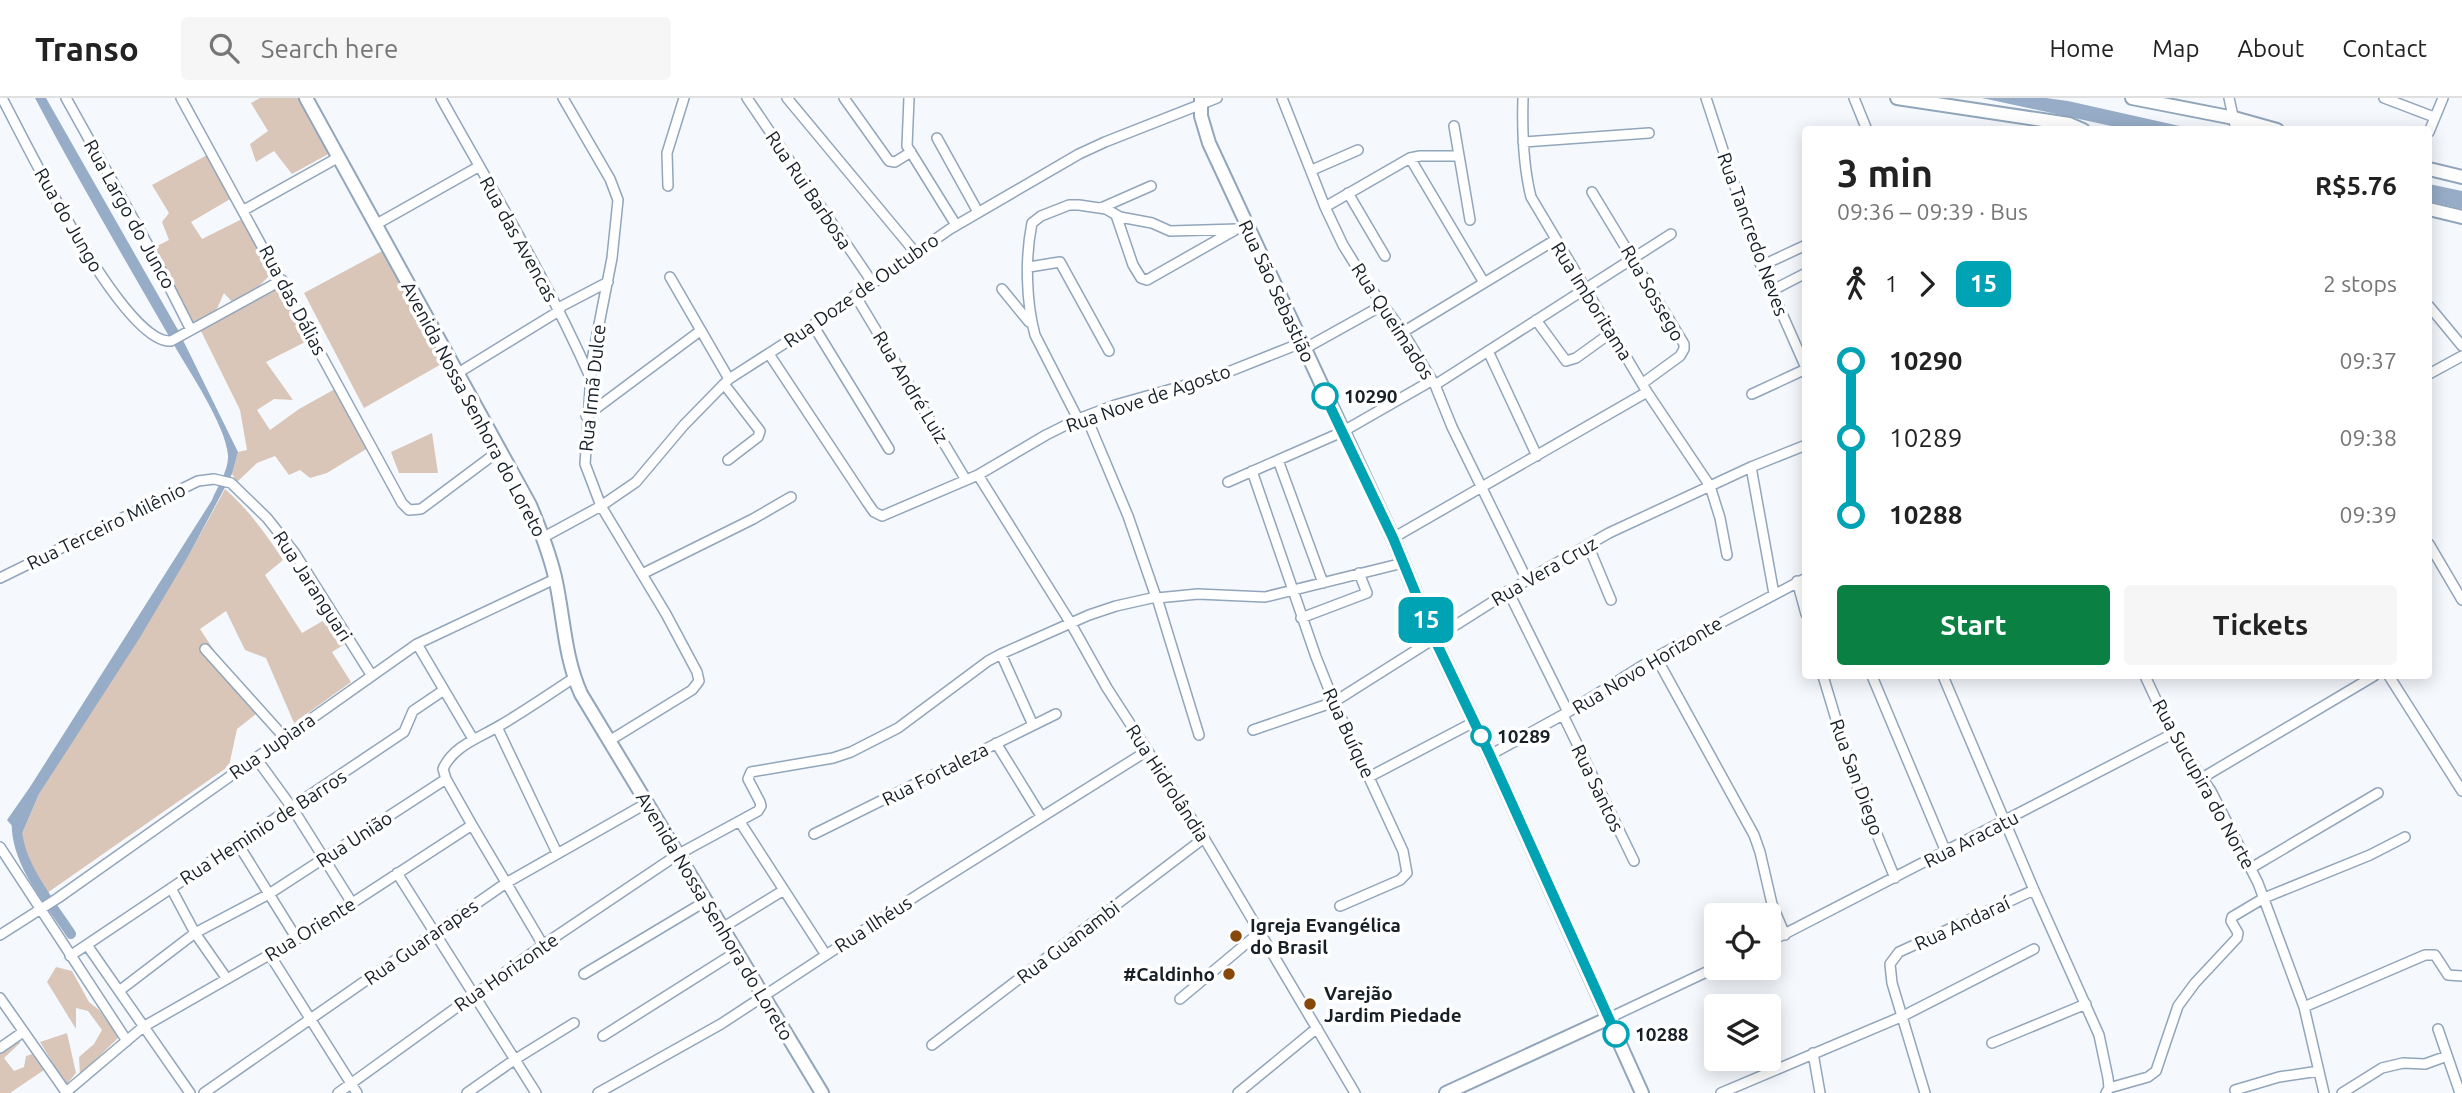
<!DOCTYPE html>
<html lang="en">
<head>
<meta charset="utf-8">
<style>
	:root { --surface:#fff; --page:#f6f6f6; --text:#222; --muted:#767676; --line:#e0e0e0; --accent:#0b8043 }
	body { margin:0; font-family:Ubuntu,sans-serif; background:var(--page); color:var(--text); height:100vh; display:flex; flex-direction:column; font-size:26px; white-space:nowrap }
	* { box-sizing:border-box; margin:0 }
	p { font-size:23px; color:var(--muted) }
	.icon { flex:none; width:38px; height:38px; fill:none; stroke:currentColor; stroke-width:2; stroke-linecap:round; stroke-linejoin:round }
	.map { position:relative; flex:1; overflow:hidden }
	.panel { position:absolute; left:1802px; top:28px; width:630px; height:553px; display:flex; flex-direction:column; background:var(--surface); border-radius:7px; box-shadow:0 4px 18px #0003 }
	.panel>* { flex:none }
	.badge { padding:0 14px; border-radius:10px; font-size:24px; line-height:46px }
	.tools { position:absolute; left:1704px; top:805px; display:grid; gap:14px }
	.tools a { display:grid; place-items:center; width:77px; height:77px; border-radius:7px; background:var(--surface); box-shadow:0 4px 18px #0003; font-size:35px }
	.map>.badge { position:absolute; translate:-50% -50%; box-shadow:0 0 0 4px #fff }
	.legs { display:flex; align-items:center; gap:10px; height:77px; padding:0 35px; font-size:23px }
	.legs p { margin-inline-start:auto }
	.overview { display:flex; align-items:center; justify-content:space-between; height:119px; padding:0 35px }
	h1 { font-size:38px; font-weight:700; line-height:52px }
	.primary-button { display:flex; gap:14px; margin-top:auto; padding:14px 35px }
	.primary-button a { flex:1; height:80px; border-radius:7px; background:var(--accent); color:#fff; font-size:28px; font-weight:700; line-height:80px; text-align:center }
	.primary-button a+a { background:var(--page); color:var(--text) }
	ul { padding:0 35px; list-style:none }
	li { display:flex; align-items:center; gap:24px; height:77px; font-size:26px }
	li i { display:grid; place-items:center; width:10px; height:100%; margin:0 9px; background:currentColor }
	li i::after { content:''; width:18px; height:18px; margin:-9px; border:5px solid; border-radius:50%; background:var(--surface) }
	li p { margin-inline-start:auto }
	li:first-child i { background:linear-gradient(#0000 50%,currentColor 0) }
	li:last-child i { background:linear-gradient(currentColor 50%,#0000 0) }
	header { display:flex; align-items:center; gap:42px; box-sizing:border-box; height:98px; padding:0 35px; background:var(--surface); border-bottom:2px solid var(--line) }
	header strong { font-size:33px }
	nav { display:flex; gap:38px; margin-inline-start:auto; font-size:24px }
	.search { width:490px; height:63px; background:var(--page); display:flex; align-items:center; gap:18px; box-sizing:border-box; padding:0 24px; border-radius:7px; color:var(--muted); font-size:26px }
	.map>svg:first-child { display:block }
	.green { fill:#d9c6b8 }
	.water { fill:#97adc7 }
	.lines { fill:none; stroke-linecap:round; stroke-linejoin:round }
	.canal { stroke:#97adc7; stroke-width:10 }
	.street-casing { stroke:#91a5bb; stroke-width:12 }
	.secondary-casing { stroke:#91a5bb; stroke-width:16 }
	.street { stroke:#fff; stroke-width:9 }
	.secondary { stroke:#fff; stroke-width:12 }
	.line-1-casing { stroke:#fff; stroke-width:16 }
	.line-1 { stroke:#00a3b4; stroke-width:10 }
	.stop-1-dot { fill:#fff; stroke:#00a3b4; stroke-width:3.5 }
	.poi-dot { fill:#87490b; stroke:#fff; stroke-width:2.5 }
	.labels { text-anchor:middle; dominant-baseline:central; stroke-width:7; stroke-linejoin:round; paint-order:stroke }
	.street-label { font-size:19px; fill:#171f27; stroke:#fff }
	.stop-label { font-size:19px; font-weight:bold; fill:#171f27; stroke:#fff; text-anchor:start }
	.poi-label { font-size:19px; font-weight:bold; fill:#171f27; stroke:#fff; text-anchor:start }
</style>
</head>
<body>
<header>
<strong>Transo</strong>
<div class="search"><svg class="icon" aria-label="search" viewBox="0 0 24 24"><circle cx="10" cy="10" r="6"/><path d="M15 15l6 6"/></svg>Search here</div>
<nav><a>Home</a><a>Map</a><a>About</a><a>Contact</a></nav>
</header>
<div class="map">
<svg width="2462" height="995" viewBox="0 0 2462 995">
	<rect width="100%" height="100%" fill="#f5f9fe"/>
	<path class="green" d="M260,0H302L332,54L292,76L274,53L256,64L250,46L268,33L251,5Z
		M209,56L232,100L191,124L202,141L244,120L272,175L259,188L232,204L224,195L216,213L192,225L153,150L169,142L162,124L169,115L152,87Z
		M384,152L445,264L364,310L304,195Z
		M280,188L309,242L266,264L293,302L274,301L257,312L270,332L299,311L335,291L368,350L327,375L310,380L300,372L289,377L275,358L257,365L237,384L232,376L238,354L247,352L240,312L200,231Z
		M432,335L438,375H399L391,354Z
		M225,391C248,411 266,436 283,462L265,477L302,535L326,521L345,546L332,554L351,584L294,625L266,560L245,552L226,513L200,531L256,616L237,631L229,668L40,800L21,738L39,696L190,455Z
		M56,869L72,873L89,904L99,912L119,939L80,977L79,959L94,946L102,932L88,913L76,910V931L47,884Z
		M67,935L76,975L66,987L40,944Z
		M19,940L20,945L4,960L14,973L24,969L26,958L32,956L44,972L10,995H0V952Z"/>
	<path class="water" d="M35,0H46L178,232L238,354L232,376L190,455L139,541L39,696L21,738L7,722L30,689L212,402C217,389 229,372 228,357C225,326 190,275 174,247C127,165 79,84 35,0Z
		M1982,0H2046L2068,3L2193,31H2125Z
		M2429,86L2462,93V111L2429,103Z"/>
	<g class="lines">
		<path class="canal" d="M17,720C13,762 49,802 71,836"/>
		<g class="street-casing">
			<path id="street" d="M2,0C25,43 123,247 171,243L282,182
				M66,0L149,149L191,232
				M181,0L402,405L409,412L421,411L500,352
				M441,0C492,92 548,183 590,279
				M563,0L610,81L618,102L612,160L592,262L585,366L601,408L666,516L697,574L699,583L692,592L609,643
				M747,0L872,184
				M787,0L915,154
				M844,0L889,63L895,64L911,54
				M909,0L907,48L956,127
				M1282,0L1325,109L1343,147L1366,184L1403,234L1435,287L1452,329L1527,482
				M1523,0C1522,33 1523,67 1531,99L1647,294L1710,388L1720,420L1727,457
				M1706,0L1761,168L1806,270
				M1854,0L1867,32
				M2229,0L2236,32
				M2384,0L2434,19
				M1454,28L1470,122
				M2429,34L2443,0
				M937,40L978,114
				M1523,44L1649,35
				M1410,60L1483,183
				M1312,72L1358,52
				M668,88L667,55L684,0
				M1592,94L1684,246V251L1680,258L1643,285
				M1348,95L1385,158
				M1325,109L1410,60L1420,58H1459
				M1101,110L1151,88
				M244,112L339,59
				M1116,117L1133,167L1141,180L1147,182L1235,132
				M375,127L478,69
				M1761,168L1806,147
				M1029,169L1060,164L1109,253
				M670,179L729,281
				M1002,191L1029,224
				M1771,193L1806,175
				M855,197L966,382
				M2429,208L2462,248
				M1536,222L1566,263L1576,260L1612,234
				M813,227L889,351
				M1403,234L1555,142
				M1304,251L1383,207
				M1488,253L1537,358
				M769,256L867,404L874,414L882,418L978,377L1046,337L1078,321L1115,307L1218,278L1301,245
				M458,275L559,213L562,208L608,184
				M2429,276L2462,258
				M724,286L760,333L758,339L728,362
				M1435,287L1671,136
				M1752,296L1806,271
				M586,318L700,233
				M1086,318L1128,418L1156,499
				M1078,321L1035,237C1026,204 1025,159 1032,125L1041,118L1069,107H1079L1106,111L1120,119L1152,125L1170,133L1238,131
				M1278,362L1323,485
				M1751,369L1774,496
				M1252,373L1316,559L1334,604L1403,753L1407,775L1400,782L1340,808
				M978,377L1070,524L1107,590L1204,740L1355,995
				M1228,384L1342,334L1431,283
				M544,439L601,408L636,384L684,327L729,281L813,227L950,131L1079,56L1105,44L1217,0
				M1393,440L1647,294
				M2429,446L2462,502
				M1588,447L1611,502
				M642,476L753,421L791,399
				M0,480L198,383L214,381L231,385L267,420L294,454L372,578
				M1797,483L1806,516
				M1508,493L1568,614
				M1157,500L1199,637
				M1301,520L1367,495L1359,475
				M417,546L473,641
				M205,551L284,639
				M1001,556L1033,627
				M1656,559L1754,737L1760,754L1772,806L1785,837
				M1823,578L1854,681L1895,780
				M1872,578L1946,754
				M1943,578L2034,792L2099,937L2108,980L2109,990L2106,995
				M2145,578L2172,636L2211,693L2258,785L2304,909L2324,995
				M2389,578L2462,693
				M1563,617L1634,763
				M497,629L557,755
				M1253,632L1334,604L1527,482L1609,435L1751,369L1806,347
				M996,645L1041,718
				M1490,657L1568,614L1656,559L1806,480
				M256,660L293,711L352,805
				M1369,679L1474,624
				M2202,680L2374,578
				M740,724L826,857
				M814,736L1056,616
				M238,746L297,841
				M0,749L127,943
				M2251,770L2378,695
				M397,775L536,995
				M171,790L195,835L227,881
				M722,830L784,792
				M0,837L58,800L417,546L555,481
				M1769,844L2172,636
				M87,847L190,995
				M543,847L472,727L446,681L443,671C453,648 479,640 499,628C525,613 549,596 574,580
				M270,857L357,995
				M70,858L404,634L413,613L444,592
				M584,876L706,803
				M119,893L195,835L269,796L446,681
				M0,900L66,994
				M1180,901L1260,834
				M2304,909L2425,857H2435L2448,877L2462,878
				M1609,920L1717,869
				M2438,931L2460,995
				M603,938L736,854
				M1992,945L2086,906
				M932,947L1204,740
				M0,950L23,934
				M1813,955L1820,995
				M2109,990L2148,979L2156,973L2178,908L2195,885L2237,840L2238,835L2231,823L2232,819L2264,800L2370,757L2405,739
				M2235,992L2279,979L2319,973
				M65,995L143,929L297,841L472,727
				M204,995L506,785L647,705
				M338,995L543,847L677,757L758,713L761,708L760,704L748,681L751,674L833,660L851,654L898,630L988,563L1001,556L1089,517L1116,508L1156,499L1157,500L1198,496L1265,499L1403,465
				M467,995L514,962L574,925
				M598,995L721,926L919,796L1147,653
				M1238,995L1317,930
				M1721,995L1903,918L2034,851
				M1925,995L1892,885L1890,866L1899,854L2034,792
				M2342,995L2382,970L2403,965L2425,966L2447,958"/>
		</g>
		<g class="secondary-casing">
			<path id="secondary" d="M306,0L530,407C540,431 549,454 555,479C564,519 564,558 581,596L822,995
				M1201,0V18L1209,45L1393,440L1434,540L1490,657L1642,995
				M1897,0L2069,26L2083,32
				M2132,0L2234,20L2277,32
				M2429,71L2462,79
				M2429,111L2462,119
				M1446,995L1609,920"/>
		</g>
		<use href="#street" class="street"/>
		<use href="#secondary" class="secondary"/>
	</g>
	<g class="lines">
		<g class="line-1-casing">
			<path id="line-1" d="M1325,298L1393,440L1434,540L1490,657L1616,936"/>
		</g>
		<use href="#line-1" class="line-1"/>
	</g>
	<g class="stop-1-dot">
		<circle cx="1325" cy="298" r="12"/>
		<circle cx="1481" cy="638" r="9"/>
		<circle cx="1616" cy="936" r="12"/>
	</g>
	<g class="poi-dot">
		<circle cx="1236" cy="838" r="7"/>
		<circle cx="1229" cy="876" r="7"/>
		<circle cx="1310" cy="906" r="7"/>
	</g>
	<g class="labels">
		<g class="street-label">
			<text transform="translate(809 92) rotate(56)">Rua Rui Barbosa</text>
			<text transform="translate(130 116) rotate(61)">Rua Largo do Junco</text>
			<text transform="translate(69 122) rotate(60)">Rua do Jungo</text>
			<text transform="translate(1753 136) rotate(70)">Rua Tancredo Neves</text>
			<text transform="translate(519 141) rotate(61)">Rua das Avencas</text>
			<text transform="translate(861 192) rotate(-35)">Rua Doze de Outubro</text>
			<text transform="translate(1277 193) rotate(65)">Rua São Sebastião</text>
			<text transform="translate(1653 195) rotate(60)">Rua Sossego</text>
			<text transform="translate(293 202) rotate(62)">Rua das Dálias</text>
			<text transform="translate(1592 203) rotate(58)">Rua Imboritama</text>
			<text transform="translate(1393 223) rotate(57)">Rua Queimados</text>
			<text transform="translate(911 289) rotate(59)">Rua André Luiz</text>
			<text transform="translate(592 290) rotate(-84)">Rua Irmã Dulce</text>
			<text transform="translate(1148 300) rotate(-19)">Rua Nove de Agosto</text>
			<text transform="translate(474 311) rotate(62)">Avenida Nossa Senhora do Loreto</text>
			<text transform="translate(106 428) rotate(-26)">Rua Terceiro Milênio</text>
			<text transform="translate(1544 473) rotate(-30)">Rua Vera Cruz</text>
			<text transform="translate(313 488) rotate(57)">Rua Jaranguari</text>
			<text transform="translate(1647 567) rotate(-31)">Rua Novo Horizonte</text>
			<text transform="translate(1349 635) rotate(65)">Rua Buíque</text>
			<text transform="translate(272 648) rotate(-35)">Rua Jupiara</text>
			<text transform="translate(935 676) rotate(-27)">Rua Fortaleza</text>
			<text transform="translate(1857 679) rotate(70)">Rua San Diego</text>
			<text transform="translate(1168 685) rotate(57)">Rua Hidrolândia</text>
			<text transform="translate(2204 686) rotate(61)">Rua Sucupira do Norte</text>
			<text transform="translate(1598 690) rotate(64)">Rua Santos</text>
			<text transform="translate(263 729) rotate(-33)">Rua Heminio de Barros</text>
			<text transform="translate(354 741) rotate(-33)">Rua União</text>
			<text transform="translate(1971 741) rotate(-27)">Rua Aracatu</text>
			<text transform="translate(715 818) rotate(59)">Avenida Nossa Senhora do Loreto</text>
			<text transform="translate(1962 825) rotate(-25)">Rua Andaraí</text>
			<text transform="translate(873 826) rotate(-33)">Rua Ilhéus</text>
			<text transform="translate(310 831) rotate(-32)">Rua Oriente</text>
			<text transform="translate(421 844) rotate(-35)">Rua Guararapes</text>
			<text transform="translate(1068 844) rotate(-37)">Rua Guanambi</text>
			<text transform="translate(506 874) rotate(-35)">Rua Horizonte</text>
		</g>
		<g class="stop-label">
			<text x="1344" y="298">10290</text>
			<text x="1497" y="638">10289</text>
			<text x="1635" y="936">10288</text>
		</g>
		<g class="poi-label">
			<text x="1250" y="827">Igreja Evangélica<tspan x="1250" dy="22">do Brasil</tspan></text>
			<text x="1215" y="876" text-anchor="end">#Caldinho</text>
			<text x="1324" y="895">Varejão<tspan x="1324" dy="22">Jardim Piedade</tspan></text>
		</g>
	</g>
</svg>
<div class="tools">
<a><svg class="icon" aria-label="locate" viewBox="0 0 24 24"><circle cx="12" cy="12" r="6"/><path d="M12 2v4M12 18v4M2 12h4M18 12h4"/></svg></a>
<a><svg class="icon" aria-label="layers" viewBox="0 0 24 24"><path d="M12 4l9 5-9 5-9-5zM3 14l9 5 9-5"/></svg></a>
</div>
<b class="badge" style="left:1426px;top:522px;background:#00a3b4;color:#fff">15</b>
<section class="panel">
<div class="overview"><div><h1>3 min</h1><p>09:36 – 09:39 · Bus</p></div><b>R$5.76</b></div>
<div class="legs"><svg class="icon" aria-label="walk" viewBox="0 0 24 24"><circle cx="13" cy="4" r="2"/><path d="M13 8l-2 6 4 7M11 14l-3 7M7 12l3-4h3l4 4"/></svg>1<svg class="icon" aria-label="forward" viewBox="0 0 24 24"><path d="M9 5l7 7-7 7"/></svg><b class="badge" style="background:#00a3b4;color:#fff">15</b><p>2 stops</p></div>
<ul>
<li><i style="color:#00a3b4"></i><b>10290</b><p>09:37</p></li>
<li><i style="color:#00a3b4"></i><span>10289</span><p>09:38</p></li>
<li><i style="color:#00a3b4"></i><b>10288</b><p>09:39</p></li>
</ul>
<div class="primary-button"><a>Start</a><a>Tickets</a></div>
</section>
</div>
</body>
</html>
